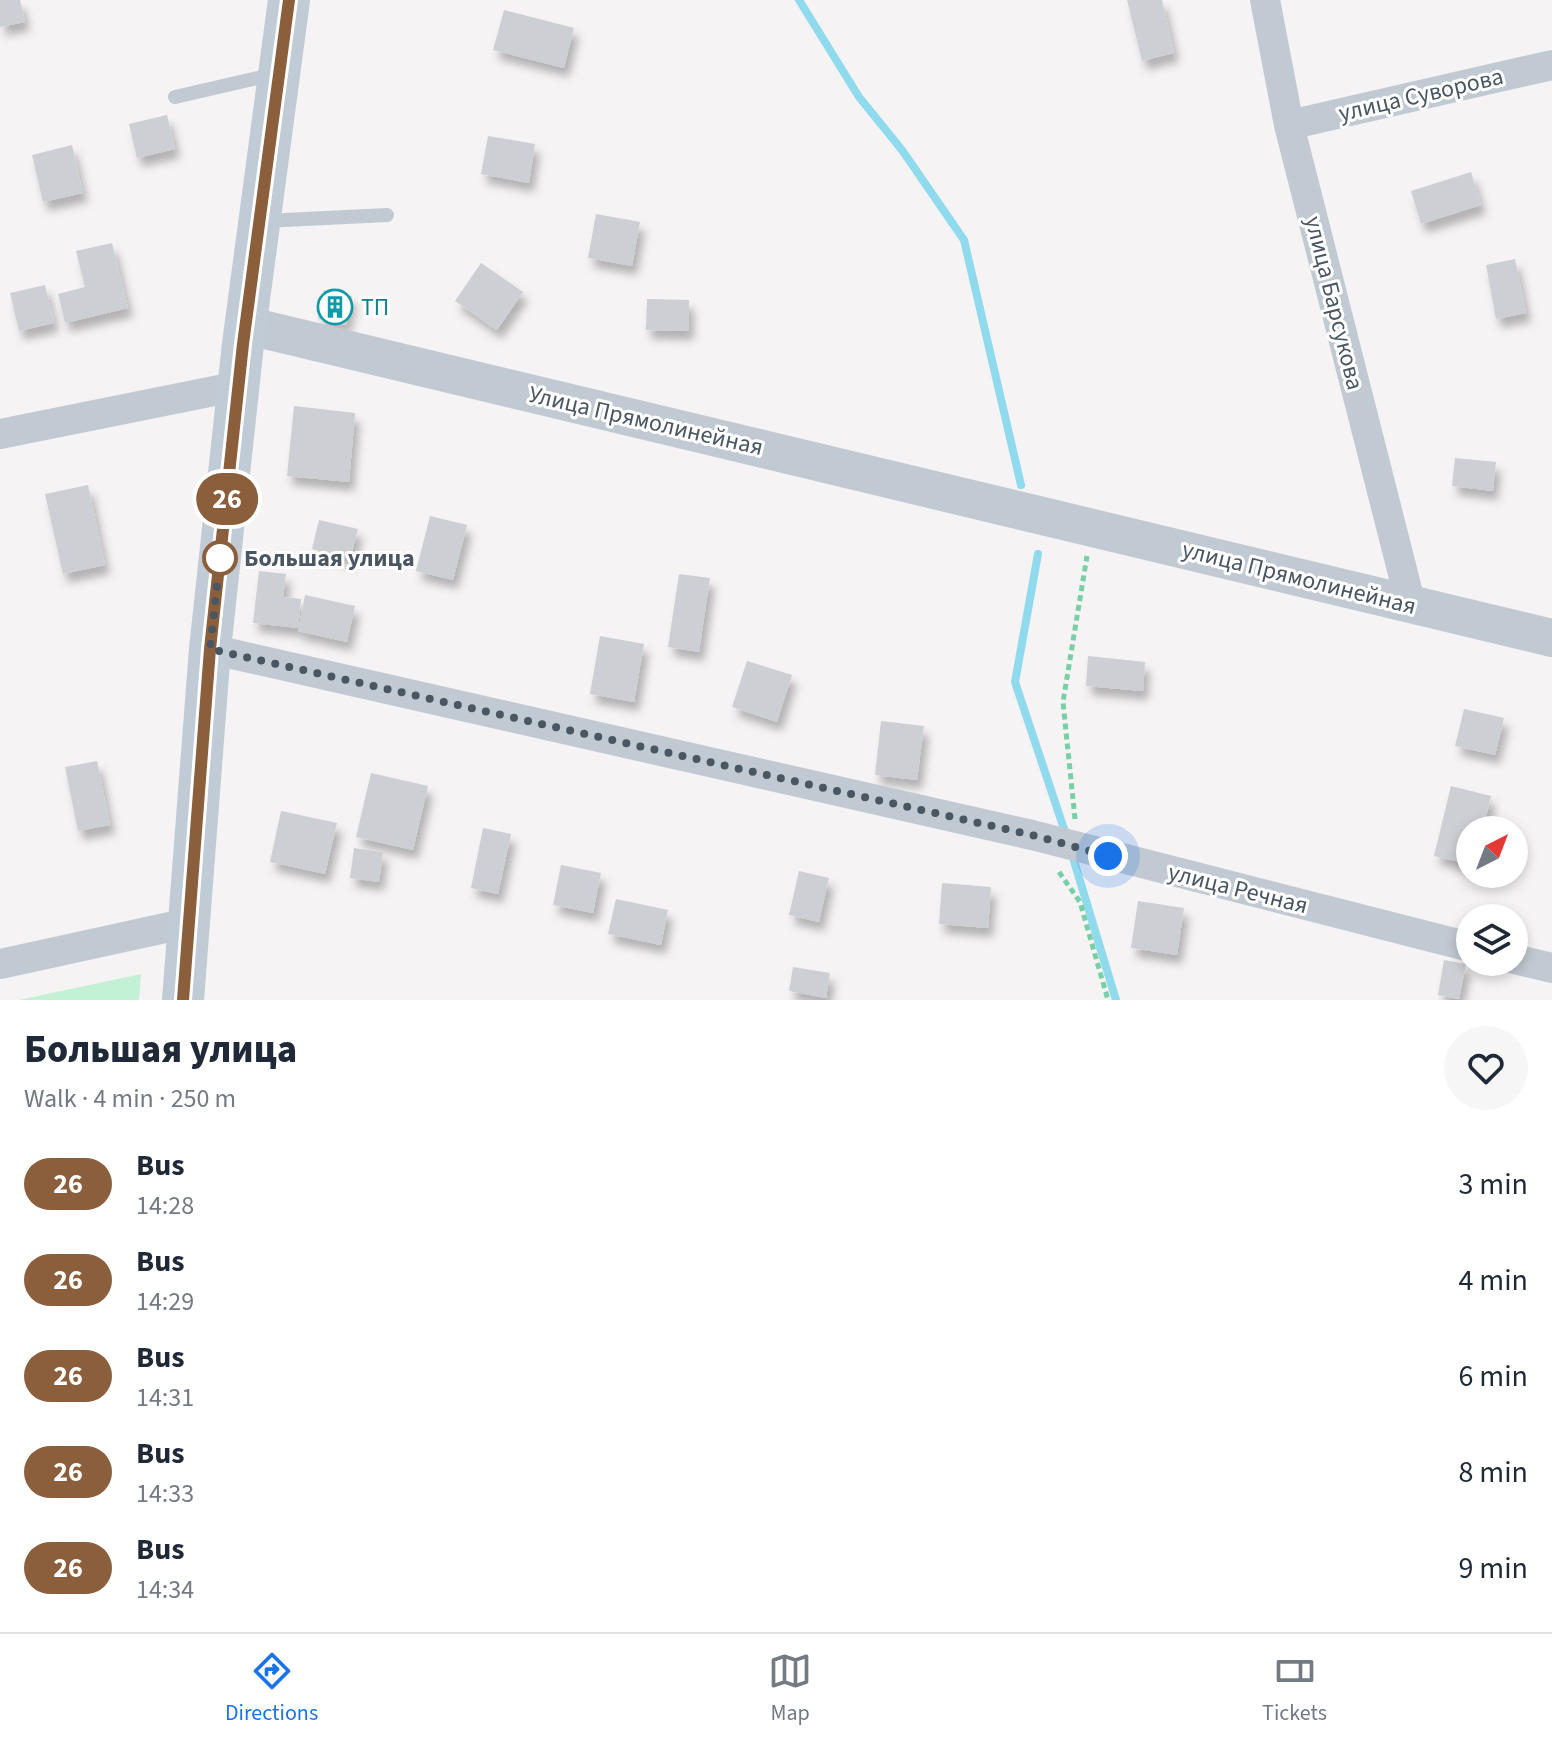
<!DOCTYPE html>
<html lang="en">
<head>
<meta charset="utf-8">
<style>
	:root { --surface:#fff; --page:#f6f6f7; --text:#1f2937; --muted:#747a83; --line:#e0e1e3; --accent:#1a73e8 }
	body { margin:0; font-family:"Source Sans 3",sans-serif; background:var(--page); color:var(--text); height:100vh; display:flex; flex-direction:column; font-size:30px; white-space:nowrap }
	* { box-sizing:border-box; margin:0 }
	p { font-size:26px; color:var(--muted) }
	.icon { flex:none; width:44px; height:44px; fill:none; stroke:currentColor; stroke-width:2; stroke-linecap:round; stroke-linejoin:round }
	.map { position:relative; height:1000px; overflow:hidden }
	.side { display:flex; flex-direction:column; background:var(--surface); flex:1 }
	.side>* { flex:none }
	.badge { padding:0 16px; border-radius:26px; font-size:28px; line-height:52px }
	.needle { width:52px; rotate:42deg }
	.buttons { position:absolute; left:1456px; top:816px; display:grid; gap:16px }
	.buttons a { display:grid; place-items:center; width:72px; height:72px; border-radius:50%; background:var(--surface); box-shadow:0 4px 12px #0003; font-size:40px }
	.you { position:absolute; width:40px; height:40px; margin:-20px; border:6px solid #fff; border-radius:50%; background:#1a73e8; box-shadow:0 0 0 12px #1a73e833 }
	.map>.badge { position:absolute; translate:-50% -50%; box-shadow:0 0 0 4px #fff }
	.round { display:grid; place-items:center; flex:none; width:84px; height:84px; border-radius:42px; background:var(--page) }
	.headline { display:flex; align-items:center; justify-content:space-between; height:136px; padding:0 24px }
	h1 { font-size:38px; font-weight:800; line-height:60px }
	ul { padding:0; list-style:none }
	li { display:flex; align-items:center; gap:24px; height:96px; padding:0 24px }
	li div { flex:1 }
	li b { display:block; font-size:30px }
	li em { font-style:normal }
	li .badge { min-width:88px; font-weight:700; text-align:center }
	.dock { display:flex; justify-content:space-around; align-items:center; height:112px; border-top:2px solid var(--line); background:var(--surface); font-size:22px; color:var(--muted) }
	.dock a { display:grid; justify-items:center; gap:4px }
	.dock .selected { color:var(--accent) }
	.map>svg:first-child { display:block }
	.green { fill:#c3f1d5 }
	.lines { fill:none; stroke-linecap:round; stroke-linejoin:round }
	.stream { stroke:#90daee; stroke-width:8 }
	.building { fill:#cdcfd5; filter:url(#shadow) }
	.path { stroke:#7ad0a6; stroke-width:5; stroke-dasharray:6 4; stroke-linecap:butt }
	.service { stroke:#c1cad2; stroke-width:14 }
	.minor { stroke:#c1cad2; stroke-width:30 }
	.tertiary { stroke:#c1cad2; stroke-width:38 }
	.secondary { stroke:#c1cbd6; stroke-width:42 }
	.line-casing { stroke:#fff; stroke-width:18 }
	.line { stroke:#8b5e3c; stroke-width:12 }
	.walk { stroke:#4a5661; stroke-width:8; stroke-dasharray:0 14.4 }
	.stop-dot { fill:#fff; stroke:#8b5e3c; stroke-width:4 }
	.labels { text-anchor:middle; dominant-baseline:central; stroke-width:6; stroke-linejoin:round; paint-order:stroke }
	.street-label { font-size:24px; fill:#4a5661; stroke:#fff }
	.culture-label { font-size:24px; fill:#0d838f; stroke:#fff; text-anchor:start }
	.stop-label { font-size:24px; font-weight:bold; fill:#4a5661; stroke:#fff; text-anchor:start }
</style>
</head>
<body>
<div class="map">
<svg width="1552" height="1000" viewBox="0 0 1552 1000">
	<defs>
		<filter id="shadow"><feDropShadow dx="5" dy="9" stdDeviation="4" flood-color="#0004"/></filter>
	</defs>
	<rect width="100%" height="100%" fill="#f5f3f3"/>
	<path class="green" d="M141,974L139,1000H19Z"/>
	<g class="lines">
		<path class="stream" d="M799,0L859,97L902,150L964,240L1021,485
			M1038,554L1015,682L1065,832
			M1074,861L1116,1000"/>
	</g>
	<path class="building" d="M0,0H20L25,22L0,27Z
		M1127,0H1162L1174,53L1142,61Z
		M504,10L574,28L564,68L493,50Z
		M167,115L175,149L137,158L129,124Z
		M488,136L535,144L529,183L481,174Z
		M72,145L83,193L43,202L32,155Z
		M1471,172L1481,205L1421,224L1411,191Z
		M596,214L640,222L632,266L588,258Z
		M112,243L128,308L65,323L58,294L85,287L76,251Z
		M1515,259L1526,313L1496,319L1486,265Z
		M481,263L523,292L497,330L455,301Z
		M45,285L54,323L19,331L10,293Z
		M324,290L352,296L346,325L318,319Z
		M647,299L689,300V331L646,330Z
		M294,406L355,413L349,482L287,476Z
		M1455,458L1496,462L1493,491L1452,486Z
		M88,485L105,565L63,574L45,494Z
		M430,516L467,525L453,580L416,571Z
		M319,520L358,529L350,559L312,549Z
		M259,571L286,574L283,597L301,599L298,628L253,623Z
		M679,574L710,578L699,652L668,647Z
		M305,595L355,606L347,642L298,631Z
		M600,636L644,644L634,702L590,694Z
		M1088,656L1145,662L1143,691L1086,686Z
		M747,661L792,675L777,722L732,707Z
		M1464,709L1504,718L1495,755L1455,746Z
		M881,721L924,726L917,780L875,775Z
		M97,761L110,825L78,831L65,767Z
		M371,773L428,786L413,850L356,837Z
		M1451,786L1491,796L1483,830H1470V864L1434,856Z
		M281,811L337,823L325,874L270,862Z
		M483,828L511,834L498,894L471,888Z
		M354,848L383,852L379,882L350,878Z
		M561,865L601,873L593,913L553,905Z
		M799,871L829,878L819,922L789,915Z
		M942,883L991,887L988,928L939,924Z
		M616,899L668,910L661,945L608,934Z
		M1138,901L1184,908L1177,955L1131,948Z
		M1444,960L1466,964L1459,999L1438,995Z
		M793,967L830,973L826,998L789,991Z"/>
	<g class="lines">
		<path class="path" d="M1075,819L1063,702L1087,556
			M1059,872L1080,902L1108,1000"/>
		<path class="service" d="M175,97L275,74
			M264,221L387,215"/>
		<path class="minor" d="M1265,0L1289,125L1411,605
			M1289,125L1552,65
			M0,434L239,386
			M210,649L1032,835L1470,947
			M1514,959L1552,968
			M0,964L188,923"/>
		<path class="tertiary" d="M245,325L1552,638"/>
		<path class="secondary" d="M183,1000L210,649L243,344L289,0"/>
	</g>
	<g class="lines">
		<g class="line-casing">
			<path id="line" d="M183,1000L210,649L243,344L289,0"/>
		</g>
		<use href="#line" class="line"/>
		<path class="walk" d="M220,558L210,649L1032,835L1108,856"/>
	</g>
	<defs>
		<g id="building-ring" transform="scale(1.8)"><circle r="9.5" fill="#fff" stroke="#0f9aa8" stroke-width="1.5"/><path d="M-4-6H4V6H1V3H-1V6H-4ZM-2.5-4.3h1.7v1.8h-1.7ZM.8-4.3h1.7v1.8H.8ZM-2.5-1h1.7V.8h-1.7ZM.8-1h1.7V.8H.8Z" fill="#0f9aa8"/></g>
	</defs>
	<g fill-rule="evenodd">
		<use href="#building-ring" x="335" y="307"/>
	</g>
	<circle class="stop-dot" cx="220" cy="558" r="16"/>
	<g class="labels">
		<g class="street-label">
			<text transform="translate(1421 95) rotate(-13)">улица Суворова</text>
			<text transform="translate(1334 303) rotate(76)">улица Барсукова</text>
			<text transform="translate(646 421) rotate(13)">Улица Прямолинейная</text>
			<text transform="translate(1299 578) rotate(14)">улица Прямолинейная</text>
			<text transform="translate(1238 889) rotate(14)">улица Речная</text>
		</g>
		<g class="culture-label">
			<text x="361" y="307">ТП</text>
		</g>
		<g class="stop-label">
			<text x="244" y="558">Большая улица</text>
		</g>
	</g>
</svg>
<div class="buttons">
<a><svg class="needle" viewBox="-14 -14 28 28"><path d="M0-13l5 13h-10z" fill="#e53935"/><path d="M0 13l5-13h-10z" fill="#747a83"/></svg></a>
<a><svg class="icon" aria-label="layers" viewBox="0 0 24 24"><path d="M12 4l9 5-9 5-9-5zM3 14l9 5 9-5"/></svg></a>
</div>
<div class="you" style="left:1108px;top:856px"></div>
<b class="badge" style="left:227px;top:499px;background:#8b5e3c;color:#fff">26</b>
</div>
<section class="side">
<div class="headline"><div><h1>Большая улица</h1><p>Walk · 4 min · 250 m</p></div><a class="round"><svg class="icon" aria-label="heart" viewBox="0 0 24 24"><path d="M12 20l-8-8c-3-5 5-10 8-4 3-6 11-1 8 4z"/></svg></a></div>
<ul>
<li><span class="badge" style="background:#8b5e3c;color:#fff">26</span><div><b>Bus</b><p>14:28</p></div><em>3 min</em></li>
<li><span class="badge" style="background:#8b5e3c;color:#fff">26</span><div><b>Bus</b><p>14:29</p></div><em>4 min</em></li>
<li><span class="badge" style="background:#8b5e3c;color:#fff">26</span><div><b>Bus</b><p>14:31</p></div><em>6 min</em></li>
<li><span class="badge" style="background:#8b5e3c;color:#fff">26</span><div><b>Bus</b><p>14:33</p></div><em>8 min</em></li>
<li><span class="badge" style="background:#8b5e3c;color:#fff">26</span><div><b>Bus</b><p>14:34</p></div><em>9 min</em></li>
</ul>
</section>
<nav class="dock">
<a class="selected"><svg class="icon" aria-label="directions" viewBox="0 0 24 24"><path d="M12 3l9 9-9 9-9-9zM9 14v-3h6M13 9l2 2-2 2"/></svg>Directions</a>
<a><svg class="icon" aria-label="map" viewBox="0 0 24 24"><path d="M3 6l6-2 6 2 6-2v14l-6 2-6-2-6 2zM9 4v14M15 6v14"/></svg>Map</a>
<a><svg class="icon" aria-label="tickets" viewBox="0 0 24 24"><path d="M3 7h18v10H3zM15 7v10"/></svg>Tickets</a>
</nav>
</body>
</html>
